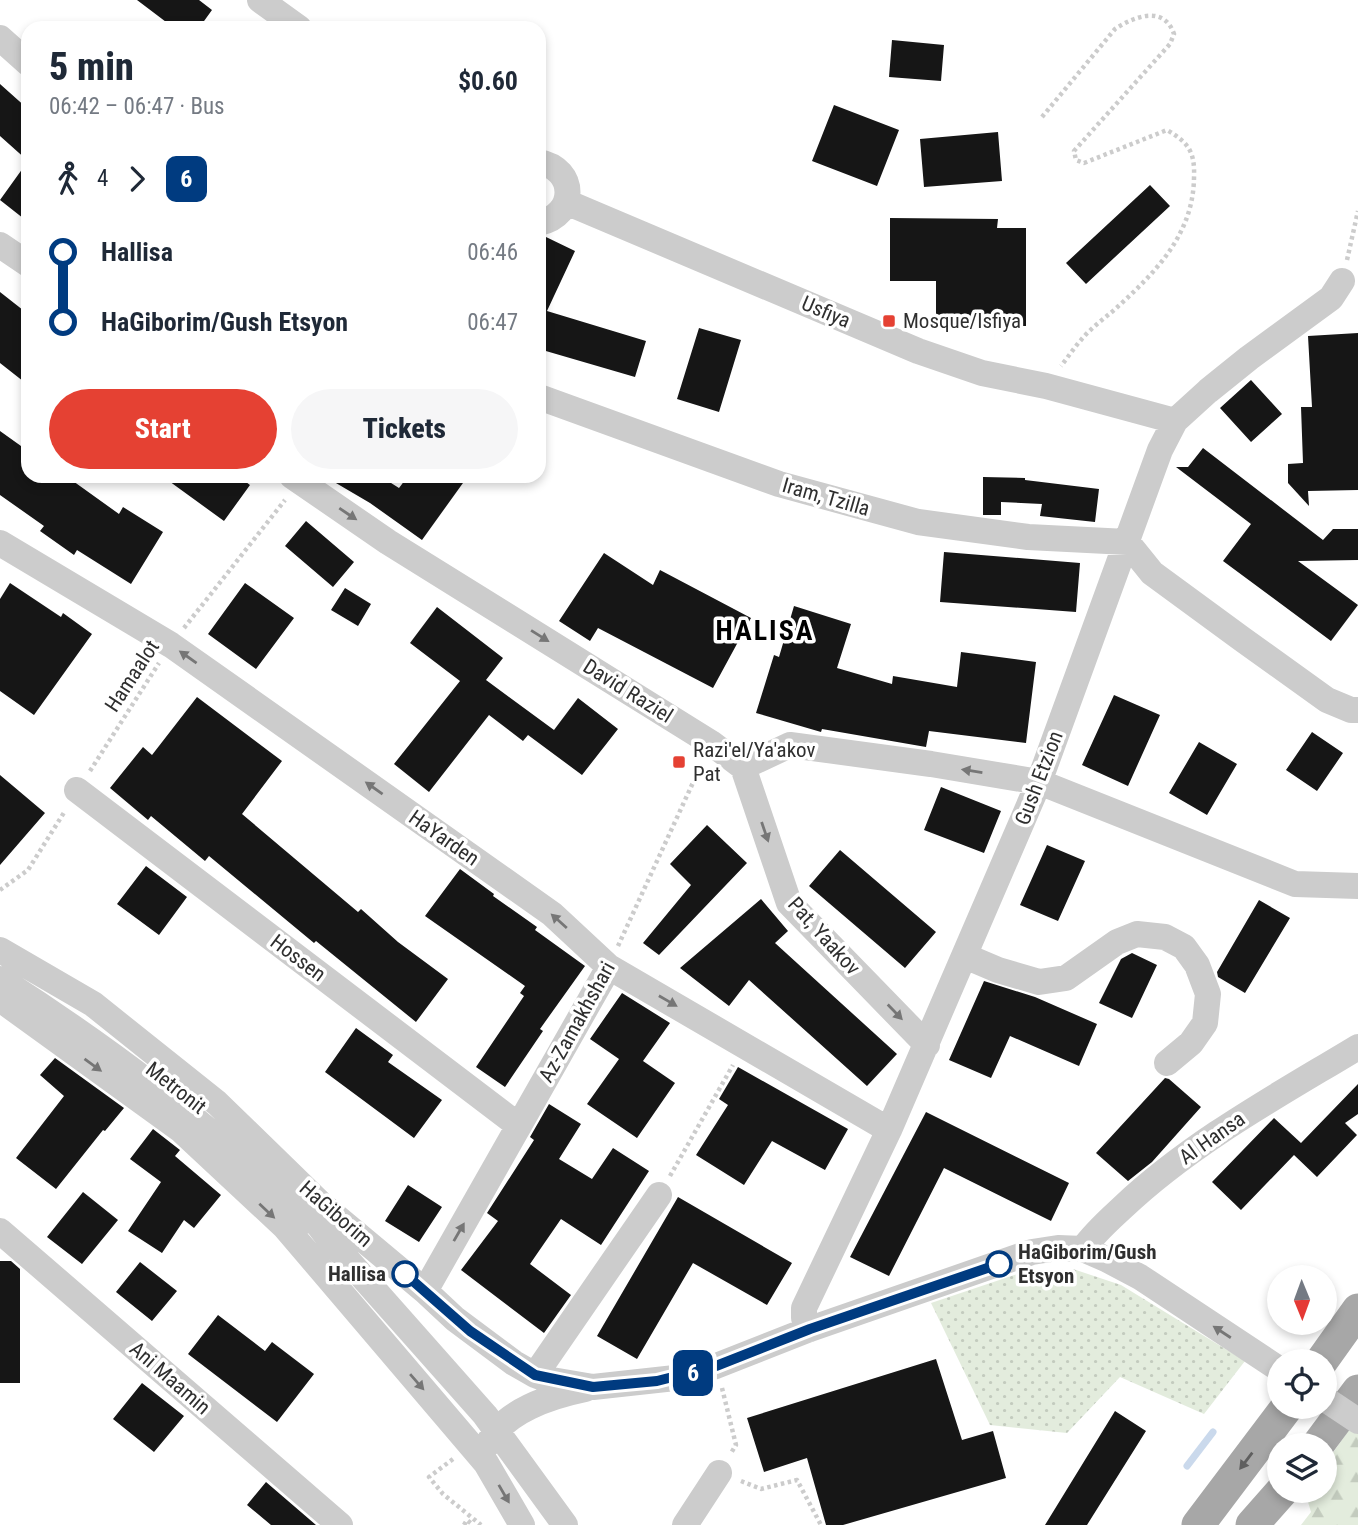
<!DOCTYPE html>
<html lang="en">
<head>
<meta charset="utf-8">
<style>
	:root { --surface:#fff; --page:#f6f6f7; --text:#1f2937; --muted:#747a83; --accent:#e54133 }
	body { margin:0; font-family:"Roboto Condensed",sans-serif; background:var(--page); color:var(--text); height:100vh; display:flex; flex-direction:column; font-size:26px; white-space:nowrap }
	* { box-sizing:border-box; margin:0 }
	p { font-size:23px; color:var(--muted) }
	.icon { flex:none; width:38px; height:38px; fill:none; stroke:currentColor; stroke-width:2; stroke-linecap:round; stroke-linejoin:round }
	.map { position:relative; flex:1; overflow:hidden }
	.panel { position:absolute; left:21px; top:21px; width:525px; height:462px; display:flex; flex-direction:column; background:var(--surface); border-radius:21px; box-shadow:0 4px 10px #0003 }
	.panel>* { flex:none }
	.badge { padding:0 14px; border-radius:10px; font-size:24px; line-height:46px }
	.needle { width:46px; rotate:179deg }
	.tools { position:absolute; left:1267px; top:1265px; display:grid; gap:14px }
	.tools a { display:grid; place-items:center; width:70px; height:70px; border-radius:50%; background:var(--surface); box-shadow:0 4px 10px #0003; font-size:35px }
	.map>.badge { position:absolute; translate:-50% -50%; box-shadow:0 0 0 4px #fff }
	.legs { display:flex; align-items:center; gap:10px; height:77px; padding:0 28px; font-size:23px }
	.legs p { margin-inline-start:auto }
	.head { display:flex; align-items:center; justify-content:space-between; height:119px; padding:0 28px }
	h1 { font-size:38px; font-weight:800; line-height:52px }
	.primary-button { display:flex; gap:14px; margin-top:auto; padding:14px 28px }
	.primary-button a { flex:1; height:80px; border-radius:42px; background:var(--accent); color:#fff; font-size:28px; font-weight:800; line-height:80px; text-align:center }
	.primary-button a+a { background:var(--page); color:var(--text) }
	ul { padding:0 28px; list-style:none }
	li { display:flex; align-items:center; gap:24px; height:70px; font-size:26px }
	li i { display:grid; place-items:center; width:10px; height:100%; margin:0 9px; background:currentColor }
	li i::after { content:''; width:18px; height:18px; margin:-9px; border:5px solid; border-radius:50%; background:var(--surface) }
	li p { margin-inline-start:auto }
	li:first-child i { background:linear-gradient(#0000 50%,currentColor 0) }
	li:last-child i { background:linear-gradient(currentColor 50%,#0000 0) }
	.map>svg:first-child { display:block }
	.grass { fill:url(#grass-dots) }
	.forest { fill:url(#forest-firs) }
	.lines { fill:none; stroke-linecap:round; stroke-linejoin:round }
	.stream { stroke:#cad9ec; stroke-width:7 }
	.building { fill:#161616 }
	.path { stroke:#ccc; stroke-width:4.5; stroke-dasharray:3.5 3.5; stroke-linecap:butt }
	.minor { stroke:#ccc; stroke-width:26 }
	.major { stroke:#a7a7a7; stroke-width:33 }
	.minor-bridge { stroke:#ccc; stroke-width:26 }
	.oneway { fill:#767676 }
	.oneway2 { fill:#5f5f5f }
	.line-1-casing { stroke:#fff; stroke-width:16 }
	.line-1 { stroke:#003b80; stroke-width:10 }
	.poi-dot { fill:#e54133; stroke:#fff; stroke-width:2.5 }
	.stop-1-dot { fill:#fff; stroke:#003b80; stroke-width:3.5 }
	.labels { text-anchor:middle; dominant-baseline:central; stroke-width:7; stroke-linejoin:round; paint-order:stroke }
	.street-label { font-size:21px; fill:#2f2f2f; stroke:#fff }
	.poi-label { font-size:21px; fill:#2f2f2f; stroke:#fff; text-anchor:start }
	.stop-label { font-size:21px; font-weight:bold; fill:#2f2f2f; stroke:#fff; text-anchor:start }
	.district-label { font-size:28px; font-weight:bold; letter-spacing:2px; fill:#000; stroke:#fff }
</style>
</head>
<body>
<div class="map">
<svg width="1358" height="1525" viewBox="0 0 1358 1525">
	<defs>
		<pattern id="grass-dots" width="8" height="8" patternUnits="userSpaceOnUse" patternTransform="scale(1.75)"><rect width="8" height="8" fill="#e3ecdd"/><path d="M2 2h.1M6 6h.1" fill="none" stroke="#c3cbbe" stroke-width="1.8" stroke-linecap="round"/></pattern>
		<pattern id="forest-firs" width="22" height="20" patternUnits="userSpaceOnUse" patternTransform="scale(1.75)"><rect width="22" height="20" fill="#e3ecdd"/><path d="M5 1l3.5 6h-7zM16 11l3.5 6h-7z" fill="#c3cbbe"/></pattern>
	</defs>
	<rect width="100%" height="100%" fill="#fff"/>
	<path class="grass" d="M1073,1269L1121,1285L1245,1361L1204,1414L1120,1377L1067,1433L990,1425L931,1303L1023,1272Z"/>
	<path class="forest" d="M1358,1417V1525H1301L1311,1512L1305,1492L1325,1491V1464Z"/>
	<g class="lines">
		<path class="stream" d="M1187,1466L1213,1432"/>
	</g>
	<path class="building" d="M137,0H199L212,10L199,28H174Z
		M892,40L944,45L941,81L889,77Z
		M0,84L28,109V161L0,136Z
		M834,105L899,130L877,186L812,161Z
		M998,132L1002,181L924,187L920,139Z
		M28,161V222L0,200Z
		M1150,185L1170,206L1086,284L1066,263Z
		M890,218L998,219L997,228H1026V326L936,325V281H890Z
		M546,237L575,251L547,311L646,341L635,377L539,349V238Z
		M0,292L28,314V385L0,363Z
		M699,328L741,340L719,412L677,399Z
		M1358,333V490L1308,491L1309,506L1288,483V464L1303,463L1301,407H1312L1308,336Z
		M1251,380L1282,414L1251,442L1220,408Z
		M0,431L28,451V476H66L119,514L123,507L163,532L131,584L77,550L74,555L40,531L44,526L0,495Z
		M1203,448L1323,540L1333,529H1358V560L1298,561L1358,605L1331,641L1223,561L1251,524L1176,467H1188Z
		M162,476H238L250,485L224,521Z
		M324,476H380L399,488L408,476H468L422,540L370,503Z
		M983,477L1025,478V480L1099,489L1095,522L1040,516L1042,504L1001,502V515H983Z
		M306,521L354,562L333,587L285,546Z
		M944,552L1080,563L1076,612L940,602Z
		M604,553L653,585L660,570L751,618L713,688L598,628L590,641L559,621Z
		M10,583L61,617L63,613L92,634L34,715L0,691V599Z
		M245,583L294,618L256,669L208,634Z
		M345,588L371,604L358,626L331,610Z
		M794,606L851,624L837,668L892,684L893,676L957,687L961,652L1036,662L1026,743L929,731L926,747L822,729L821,732L756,713L774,655L779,657Z
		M437,607L503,658L486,680L554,730L578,698L618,729L582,775L528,735L523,741L489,715L429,792L394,764L460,681L410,643Z
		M1114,695L1160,715L1128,786L1082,765Z
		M197,697L282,761L242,814L358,912L361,909L398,942L448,979L416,1022L316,941L314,943L209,856L205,861L151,816L148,820L110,788L143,747L152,755Z
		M1312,732L1343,753L1317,791L1286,770Z
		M1199,742L1237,764L1207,815L1169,793Z
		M0,775L45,813L0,865Z
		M941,787L1001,811L984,853L924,830Z
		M707,825L747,863L659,955L643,943L691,885L670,864Z
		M1047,845L1085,861L1058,921L1020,905Z
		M840,850L936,932L905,968L809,886Z
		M146,866L187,897L159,935L117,904Z
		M460,869L494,894L493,896L537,927L535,930L585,966L540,1029L543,1031L505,1087L476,1067L524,996L520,993L525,986L425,916Z
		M761,899L788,931L775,943L897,1054L867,1086L749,980L729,1006L680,968Z
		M1259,900L1290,918L1245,993L1218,977L1217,972Z
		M1132,953L1157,965L1132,1018L1099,1003L1121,959Z
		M984,981L1035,997L1097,1024L1079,1066L1010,1036L991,1078L949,1060Z
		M622,993L670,1023L643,1061L675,1083L637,1138L587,1104L619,1059L590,1039Z
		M356,1028L393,1055L388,1062L442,1100L414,1138L325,1072Z
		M55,1058L124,1108L105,1131L103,1130L56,1189L16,1158L64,1096L40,1075Z
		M738,1067L848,1129L825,1170L772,1141L744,1185L696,1155L728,1105L719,1099Z
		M1165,1078L1169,1079L1201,1107L1152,1162L1128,1181L1096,1153Z
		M1358,1084V1114L1345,1123L1357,1135L1317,1177L1294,1155L1241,1210L1212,1182L1274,1118L1301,1143Z
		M549,1104L581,1124L559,1159L592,1179L613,1148L649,1171L601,1245L561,1219L530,1264L571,1295L544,1333L461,1270L498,1221L487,1213L534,1140L530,1137Z
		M926,1112L1069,1183L1051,1221L944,1168L889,1276L850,1257Z
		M153,1129L180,1150L175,1156L221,1195L194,1228L184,1220L162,1253L128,1231L161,1182L130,1159Z
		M408,1185L442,1207L419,1242L385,1221Z
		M83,1192L118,1220L82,1264L47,1237Z
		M678,1197L792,1263L767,1305L693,1263L637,1359L597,1336Z
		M0,1261H11L20,1269V1383H0Z
		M140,1262L177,1291L152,1321L116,1292Z
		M218,1315L265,1351L272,1342L314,1374L277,1422L188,1354Z
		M936,1359L962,1440L993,1431L1006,1478L843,1525H826L807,1458L764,1472L747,1418Z
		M142,1383L184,1416L154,1452L113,1419Z
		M1115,1411L1146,1431L1087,1525H1045Z
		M266,1482L316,1525H271L247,1505Z"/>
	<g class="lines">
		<path class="path" d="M1042,117L1115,29C1135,16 1164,5 1174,34L1170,44L1074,151L1076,160L1084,163L1167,130C1189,143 1195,152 1194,178C1193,236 1154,274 1113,311C1102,320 1090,329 1081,340C1074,348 1068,357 1061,366
			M1347,260L1358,211
			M184,628L285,500
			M90,771L159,663
			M0,890L28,870L65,811
			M618,946L702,763
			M670,1176L733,1065
			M722,1388L736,1445L731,1453
			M453,1459L429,1477L443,1494L481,1525
			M741,1481L761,1489L797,1480L821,1525
			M464,1525L467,1520L473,1525"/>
		<path class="minor" d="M260,0L299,28
			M0,38L28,63
			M539,162C577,169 577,215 539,223
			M566,202L918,351L982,373L1046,386L1175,421
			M0,245L28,264
			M539,397L779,484L918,522L1028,537L1127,542L1152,573L1242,639L1327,700L1351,710H1358
			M292,476L388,542L711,743L743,767
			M0,543L171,645L552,914L609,967L889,1130
			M743,767L790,745L931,764L1039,782L1295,884L1358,886
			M743,767L789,903L927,1045
			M77,790L519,1126
			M0,950L93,1004L217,1103L322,1205L425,1291L455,1319L514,1363L535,1375L546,1379L593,1387L675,1378L716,1366L810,1329L1032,1252L1058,1248L1083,1249L1106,1259L1140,1277L1279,1369
			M965,956L998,970L1039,982L1066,978L1117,942L1137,934L1165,937L1184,947L1197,965L1208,994L1205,1023L1191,1043L1167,1063
			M0,979C78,1029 154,1083 224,1144C252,1169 278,1196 305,1221
			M0,999L181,1130L285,1227L486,1463L522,1525
			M297,1200L310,1214L329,1239L485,1415L565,1525
			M0,1231L340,1525
			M1083,1249C1094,1233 1109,1220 1123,1207C1192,1142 1277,1096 1358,1047
			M425,1291L609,967
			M810,1329L804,1318V1308L889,1130L1039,782L1160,450L1175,421L1208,391L1249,358L1331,298L1342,281
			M535,1375L659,1195
			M488,1444C504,1411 551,1396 585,1389
			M685,1525L719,1473"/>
		<path class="major" d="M1321,1362L1358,1310
			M1317,1446L1358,1391
			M1198,1525L1287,1407
			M1252,1525L1282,1491"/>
		<path class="minor-bridge" d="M1325,1399L1358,1421"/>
	</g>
	<defs><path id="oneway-solid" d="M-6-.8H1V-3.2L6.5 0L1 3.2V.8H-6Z" transform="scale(1.75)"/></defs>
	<g class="oneway">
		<use href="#oneway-solid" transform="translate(348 514) rotate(34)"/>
		<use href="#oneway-solid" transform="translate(540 636) rotate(32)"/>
		<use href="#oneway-solid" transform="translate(188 657) rotate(-145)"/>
		<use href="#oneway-solid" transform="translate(972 771) rotate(-171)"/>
		<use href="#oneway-solid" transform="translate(374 788) rotate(-145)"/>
		<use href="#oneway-solid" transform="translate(765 832) rotate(71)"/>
		<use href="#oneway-solid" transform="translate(559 921) rotate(-138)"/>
		<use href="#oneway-solid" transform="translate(668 1001) rotate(30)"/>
		<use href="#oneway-solid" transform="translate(895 1012) rotate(46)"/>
		<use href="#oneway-solid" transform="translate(93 1065) rotate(36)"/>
		<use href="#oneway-solid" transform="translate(267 1211) rotate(43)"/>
		<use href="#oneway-solid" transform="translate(459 1232) rotate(-60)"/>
		<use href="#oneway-solid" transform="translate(1222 1332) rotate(-147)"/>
		<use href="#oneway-solid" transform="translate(417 1382) rotate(49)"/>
		<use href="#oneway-solid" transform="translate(504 1494) rotate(60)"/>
	</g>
	<use class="oneway2" href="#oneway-solid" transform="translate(1246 1461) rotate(127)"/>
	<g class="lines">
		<g class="line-1-casing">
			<path id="line-1" d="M405,1274L470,1331L535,1375L593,1387L657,1381L716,1366L810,1329L999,1264"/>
		</g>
		<use href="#line-1" class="line-1"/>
	</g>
	<g class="poi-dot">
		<rect x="882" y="314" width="14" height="14" rx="3.5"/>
		<rect x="672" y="755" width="14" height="14" rx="3.5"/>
	</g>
	<g class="stop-1-dot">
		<circle cx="999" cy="1264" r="12"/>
		<circle cx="405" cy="1274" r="12"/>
	</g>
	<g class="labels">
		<g class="street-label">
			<text transform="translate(826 312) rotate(23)">Usfiya</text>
			<text transform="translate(826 497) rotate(16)">Iram, Tzilla</text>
			<text transform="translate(132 676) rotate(-57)">Hamaalot</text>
			<text transform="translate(628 691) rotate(32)">David Raziel</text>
			<text transform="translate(1039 778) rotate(-69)">Gush Etzion</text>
			<text transform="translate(444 838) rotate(35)">HaYarden</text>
			<text transform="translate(824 936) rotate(48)">Pat, Yaakov</text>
			<text transform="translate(298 958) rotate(37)">Hossen</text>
			<text transform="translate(577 1022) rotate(-61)">Az-Zamakhshari</text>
			<text transform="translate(176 1088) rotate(38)">Metronit</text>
			<text transform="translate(1212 1138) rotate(-35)">Al Hansa</text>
			<text transform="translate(336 1214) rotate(41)">HaGiborim</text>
			<text transform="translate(170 1378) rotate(41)">Ani Maamin</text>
		</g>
		<g class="poi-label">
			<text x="903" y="321">Mosque/Isfiya</text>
			<text x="693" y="750">Razi'el/Ya'akov<tspan x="693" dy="24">Pat</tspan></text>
		</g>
		<g class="stop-label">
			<text x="1018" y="1252">HaGiborim/Gush<tspan x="1018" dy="24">Etsyon</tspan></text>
			<text x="386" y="1274" text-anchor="end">Hallisa</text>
		</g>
		<g class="district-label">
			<text x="765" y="630">HALISA</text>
		</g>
	</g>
</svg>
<div class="tools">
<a><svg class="needle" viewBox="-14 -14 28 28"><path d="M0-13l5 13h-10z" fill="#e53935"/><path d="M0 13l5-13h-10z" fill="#747a83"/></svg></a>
<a><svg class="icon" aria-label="locate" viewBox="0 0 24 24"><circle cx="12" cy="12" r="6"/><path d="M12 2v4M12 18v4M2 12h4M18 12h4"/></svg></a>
<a><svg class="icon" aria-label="layers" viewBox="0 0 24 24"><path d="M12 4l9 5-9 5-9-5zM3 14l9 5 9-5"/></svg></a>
</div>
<b class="badge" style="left:693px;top:1373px;background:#003b80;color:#fff">6</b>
<section class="panel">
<div class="head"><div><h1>5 min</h1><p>06:42 – 06:47 · Bus</p></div><b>$0.60</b></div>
<div class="legs"><svg class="icon" aria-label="walk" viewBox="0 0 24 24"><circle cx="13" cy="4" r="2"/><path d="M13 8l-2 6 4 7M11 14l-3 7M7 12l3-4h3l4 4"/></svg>4<svg class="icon" aria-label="forward" viewBox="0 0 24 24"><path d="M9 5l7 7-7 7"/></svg><b class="badge" style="background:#003b80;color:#fff">6</b></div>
<ul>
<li><i style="color:#003b80"></i><b>Hallisa</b><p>06:46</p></li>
<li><i style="color:#003b80"></i><b>HaGiborim/Gush Etsyon</b><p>06:47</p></li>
</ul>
<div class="primary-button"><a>Start</a><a>Tickets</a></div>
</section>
</div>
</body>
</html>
